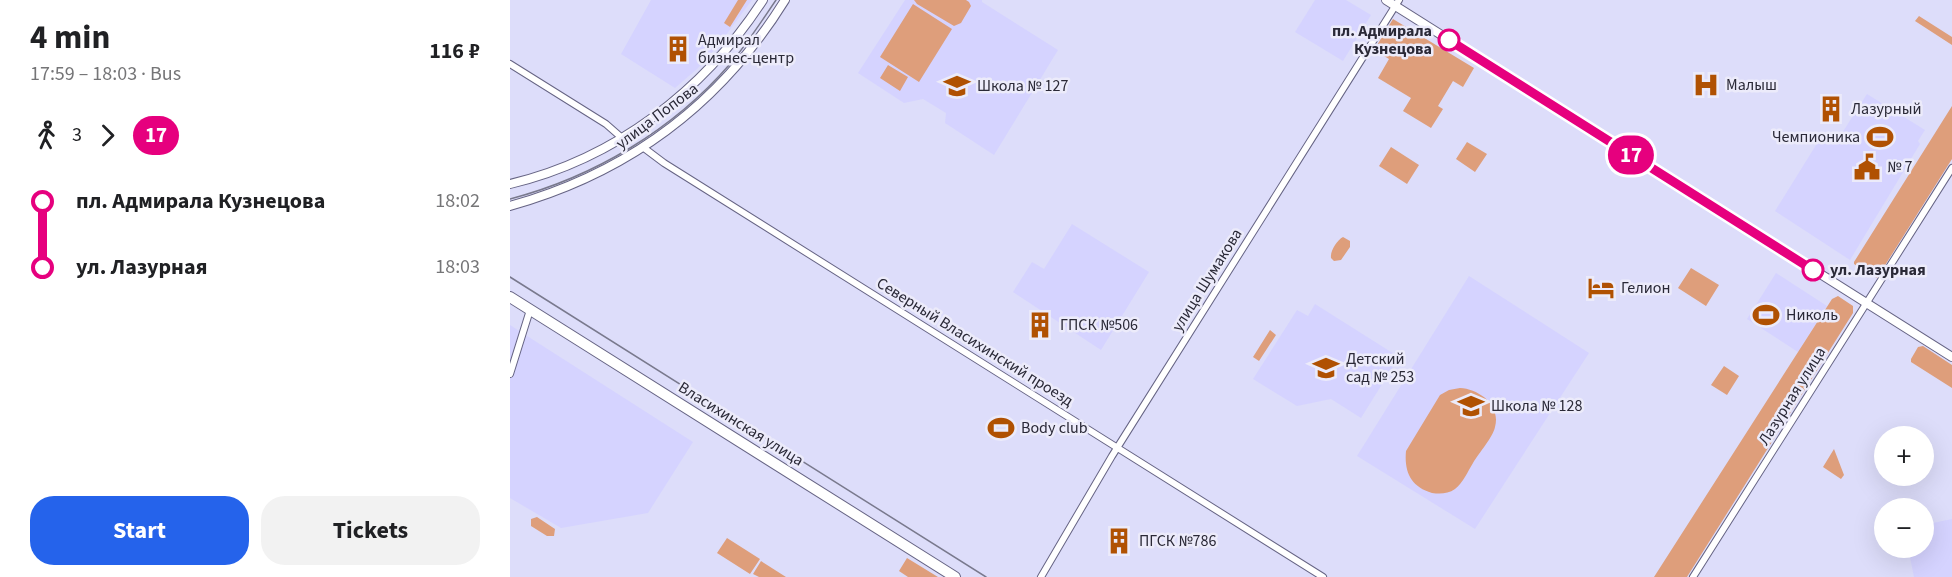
<!DOCTYPE html>
<html lang="en">
<head>
<meta charset="utf-8">
<style>
	:root { --surface:#fff; --page:#f2f2f2; --text:#202124; --muted:#757577; --accent:#2563eb }
	body { margin:0; font-family:"Source Sans 3",sans-serif; background:var(--page); color:var(--text); height:100vh; display:flex; flex-direction:column; font-size:22px; white-space:nowrap }
	* { box-sizing:border-box; margin:0 }
	p { font-size:20px; color:var(--muted) }
	.icon { flex:none; width:33px; height:33px; fill:none; stroke:currentColor; stroke-width:2; stroke-linecap:round; stroke-linejoin:round }
	.map { position:relative; flex:1; overflow:hidden }
	.details { display:flex; flex-direction:column; background:var(--surface); width:510px }
	.details>* { flex:none }
	.badge { padding:0 12px; border-radius:20px; font-size:21px; line-height:39px }
	.tools { position:absolute; left:1364px; top:426px; display:grid; gap:12px }
	.tools a { display:grid; place-items:center; width:60px; height:60px; border-radius:50%; background:var(--surface); box-shadow:0 6px 24px #0002; font-size:30px }
	.map>.badge { position:absolute; translate:-50% -50%; box-shadow:0 0 0 3px #fff }
	.legs { display:flex; align-items:center; gap:9px; height:66px; padding:0 30px; font-size:20px }
	.legs p { margin-inline-start:auto }
	.summary { display:flex; align-items:center; justify-content:space-between; height:102px; padding:0 30px }
	h1 { font-size:33px; font-weight:700; line-height:45px }
	.action { display:flex; gap:12px; margin-top:auto; padding:12px 30px }
	.action a { flex:1; height:69px; border-radius:24px; background:var(--accent); color:#fff; font-size:24px; font-weight:700; line-height:69px; text-align:center }
	.action a+a { background:var(--page); color:var(--text) }
	ul { padding:0 30px; list-style:none }
	li { display:flex; align-items:center; gap:21px; height:66px; font-size:22px }
	li i { display:grid; place-items:center; width:9px; height:100%; margin:0 8px; background:currentColor }
	li i::after { content:''; width:15px; height:15px; margin:-8px; border:4px solid; border-radius:50%; background:var(--surface) }
	li p { margin-inline-start:auto }
	li:first-child i { background:linear-gradient(#0000 50%,currentColor 0) }
	li:last-child i { background:linear-gradient(currentColor 50%,#0000 0) }
	main { display:flex; flex:1; min-height:0 }
	.map>svg:first-child { display:block }
	.built { fill:#d5d3ff }
	.green { fill:#de9e7b }
	.lines { fill:none; stroke-linecap:round; stroke-linejoin:round }
	.street-casing { stroke:#666484; stroke-width:8 }
	.secondary-casing { stroke:#666484; stroke-width:10 }
	.highway-casing { stroke:#666484; stroke-width:12 }
	.street { stroke:#fff; stroke-width:6 }
	.secondary { stroke:#fff; stroke-width:8 }
	.highway { stroke:#fff; stroke-width:10 }
	.tram { stroke:#79798d; stroke-width:1.5 }
	.line-1-casing { stroke:#fff; stroke-width:14 }
	.line-1 { stroke:#e6007e; stroke-width:9 }
	.stop-1-dot { fill:#fff; stroke:#e6007e; stroke-width:3 }
	.labels { text-anchor:middle; dominant-baseline:central; stroke-width:5; stroke-linejoin:round; paint-order:stroke }
	.stop-label { font-size:16px; font-weight:bold; fill:#2a2937; stroke:#ecebfa; text-anchor:end }
	.poi-label { font-size:16px; fill:#2a2937; stroke:#ecebfa; text-anchor:start }
	.street-label { font-size:16px; fill:#2a2937; stroke:#ecebfa }
</style>
</head>
<body>
<main>
<section class="details">
<div class="summary"><div><h1>4 min</h1><p>17:59 – 18:03 · Bus</p></div><b>116 ₽</b></div>
<div class="legs"><svg class="icon" aria-label="walk" viewBox="0 0 24 24"><circle cx="13" cy="4" r="2"/><path d="M13 8l-2 6 4 7M11 14l-3 7M7 12l3-4h3l4 4"/></svg>3<svg class="icon" aria-label="forward" viewBox="0 0 24 24"><path d="M9 5l7 7-7 7"/></svg><b class="badge" style="background:#e6007e;color:#fff">17</b></div>
<ul>
<li><i style="color:#e6007e"></i><b>пл. Адмирала Кузнецова</b><p>18:02</p></li>
<li><i style="color:#e6007e"></i><b>ул. Лазурная</b><p>18:03</p></li>
</ul>
<div class="action"><a>Start</a><a>Tickets</a></div>
</section>
<div class="map">
<svg width="1442" height="577" viewBox="0 0 1442 577">
	<rect width="100%" height="100%" fill="#ddddfa"/>
	<path class="built" d="M141,0H242L207,47L187,69L165,88L111,54Z
		M395,0H472V2L548,50L484,155L435,123L436,113L413,99L394,103L348,73Z
		M805,0H836L861,15L833,61L785,32Z
		M1357,94L1415,130L1408,141L1410,144L1340,260L1265,211L1311,137L1325,144Z
		M562,224L639,272L591,350L503,292L522,262L534,269Z
		M1266,273L1317,306L1288,352L1237,319Z
		M959,276L1079,353L965,529L847,456Z
		M805,304L889,357L851,418L821,399L787,406L743,379L787,310L798,316Z
		M0,325L183,442L138,513L51,528L0,498Z
		M1442,519V577H1404L1398,548H1413V525Z"/>
	<path class="green" d="M228,0H237L220,27L214,23Z
		M404,0H456L459,2L461,6L451,23L444,26L407,4Z
		M403,4L442,29L409,82L370,57Z
		M1409,16L1442,37V45L1405,21Z
		M883,19L964,68L953,87L943,81L928,106L933,109L921,128L893,111L901,98L868,78L879,59L864,50Z
		M378,65L398,77L390,91L370,78Z
		M1442,106V159L1367,278L1344,264V262Z
		M957,142L977,154L965,172L946,159Z
		M881,147L909,165L897,184L869,166Z
		M833,237L840,241V247L831,260L824,261L821,258C820,251 827,240 833,237Z
		M1181,268L1209,285L1196,306L1168,288Z
		M1328,296L1343,306V313L1177,577H1144L1322,299Z
		M760,330L766,335L749,361L743,357Z
		M1413,346L1442,365V388L1401,362V359L1408,347Z
		M1214,366L1229,376L1217,395L1201,385Z
		M950,388C969,389 991,405 985,427C983,437 969,453 963,463C958,471 953,483 945,489C938,494 930,494 922,493C901,487 894,472 896,451L930,395L939,390Z
		M1324,449L1334,475L1331,479L1313,467Z
		M27,517L45,529L44,536H37L21,526V519Z
		M217,538L250,559L240,574L207,553Z
		M397,558L428,577H398L389,571Z
		M251,561L276,577H249L243,574Z"/>
	<g class="lines">
		<g class="street-casing">
			<path id="street" d="M0,64L96,124L112,138
				M134,148L154,163L813,577
				M0,374L20,310
				M531,577L602,456L889,0
				M1183,577L1442,168"/>
		</g>
		<g class="secondary-casing">
			<path id="secondary" d="M876,0L1442,357
				M0,184C105,159 194,91 253,0
				M0,206C118,173 210,105 275,0"/>
		</g>
		<g class="highway-casing">
			<path id="highway" d="M0,297L445,577"/>
		</g>
		<use href="#street" class="street"/>
		<use href="#secondary" class="secondary"/>
		<use href="#highway" class="highway"/>
		<path class="tram" d="M0,199C84,177 163,130 220,64C237,44 251,22 266,0
			M0,277L476,577"/>
	</g>
	<g class="lines">
		<g class="line-1-casing">
			<path id="line-1" d="M939,40L1303,270"/>
		</g>
		<use href="#line-1" class="line-1"/>
	</g>
	<defs>
		<g id="building-bare" transform="scale(2.07)"><path d="M-4-6H4V6H1V3H-1V6H-4ZM-2.5-4.3h1.7v1.8h-1.7ZM.8-4.3h1.7v1.8H.8ZM-2.5-1h1.7V.8h-1.7ZM.8-1h1.7V.8H.8Z" fill="#b05102" stroke="#ecebfa" stroke-width="2.5" paint-order="stroke"/></g>
		<g id="hospital-bare" transform="scale(2.07)"><path d="M-5-5h3v3.5h4V-5h3V5h-3V1.5h-4V5h-3Z" fill="#b05102" stroke="#ecebfa" stroke-width="2.5" paint-order="stroke"/></g>
		<g id="school-bare" transform="scale(2.07)"><path d="M0-5L7-2L0 1L-7-2ZM-4 1L0 2.5L4 1V4Q0 6-4 4Z" fill="#b05102" stroke="#ecebfa" stroke-width="2.5" paint-order="stroke"/></g>
		<g id="stadium-bare" transform="scale(2.07)"><path d="M0-5a6.5 5 0 1 0 0 10a6.5 5 0 1 0 0-10ZM-3.5-1.8h7v3.6h-7Z" fill="#b05102" stroke="#ecebfa" stroke-width="2.5" paint-order="stroke"/></g>
		<g id="civic-bare" transform="scale(2.07)"><path d="M-.6-6.5H3V-4.5H.6V-3L4-1V1h2V6H-6V1h2V-1L-.6-3ZM-1.2 2.5V6h2.4V2.5Z" fill="#b05102" stroke="#ecebfa" stroke-width="2.5" paint-order="stroke"/></g>
		<g id="hotel-bare" transform="scale(2.07)"><path d="M-6-4.5h1.5V1H6V5H4.5V3h-9V5H-6ZM-4 0a1.8 1.8 0 1 1 3.6 0ZM.5 0V-2.5h3Q6-2.5 6 0Z" fill="#b05102" stroke="#ecebfa" stroke-width="2.5" paint-order="stroke"/></g>
	</defs>
	<g fill-rule="evenodd">
		<use href="#building-bare" x="168" y="49"/>
		<use href="#hospital-bare" x="1196" y="85"/>
		<use href="#school-bare" x="447" y="86"/>
		<use href="#building-bare" x="1321" y="109"/>
		<use href="#stadium-bare" x="1370" y="137"/>
		<use href="#civic-bare" x="1357" y="167"/>
		<use href="#hotel-bare" x="1091" y="288"/>
		<use href="#stadium-bare" x="1256" y="315"/>
		<use href="#building-bare" x="530" y="325"/>
		<use href="#school-bare" x="816" y="368"/>
		<use href="#school-bare" x="961" y="406"/>
		<use href="#stadium-bare" x="491" y="428"/>
		<use href="#building-bare" x="609" y="541"/>
	</g>
	<g class="stop-1-dot">
		<circle cx="939" cy="40" r="10"/>
		<circle cx="1303" cy="270" r="10"/>
	</g>
	<g class="labels">
		<g class="stop-label">
			<text x="922" y="31">пл. Адмирала<tspan x="922" dy="18">Кузнецова</tspan></text>
			<text x="1320" y="270" text-anchor="start">ул. Лазурная</text>
		</g>
		<g class="poi-label">
			<text x="188" y="40">Адмирал<tspan x="188" dy="18">бизнес-центр</tspan></text>
			<text x="1216" y="85">Малыш</text>
			<text x="467" y="86">Школа № 127</text>
			<text x="1341" y="109">Лазурный</text>
			<text x="1350" y="137" text-anchor="end">Чемпионика</text>
			<text x="1377" y="167">№ 7</text>
			<text x="1111" y="288">Гелион</text>
			<text x="1276" y="315">Николь</text>
			<text x="550" y="325">ГПСК №506</text>
			<text x="836" y="359">Детский<tspan x="836" dy="18">сад № 253</tspan></text>
			<text x="981" y="406">Школа № 128</text>
			<text x="511" y="428">Body club</text>
			<text x="629" y="541">ПГСК №786</text>
		</g>
		<g class="street-label">
			<text transform="translate(147 116) rotate(-37)">улица Попова</text>
			<text transform="translate(697 280) rotate(-58)">улица Шумакова</text>
			<text transform="translate(465 342) rotate(32)">Северный Власихинский проезд</text>
			<text transform="translate(1282 396) rotate(-58)">Лазурная улица</text>
			<text transform="translate(231 424) rotate(32)">Власихинская улица</text>
		</g>
	</g>
</svg>
<div class="tools">
<a>+</a>
<a>−</a>
</div>
<b class="badge" style="left:1121px;top:155px;background:#e6007e;color:#fff">17</b>
</div>
</main>
</body>
</html>
